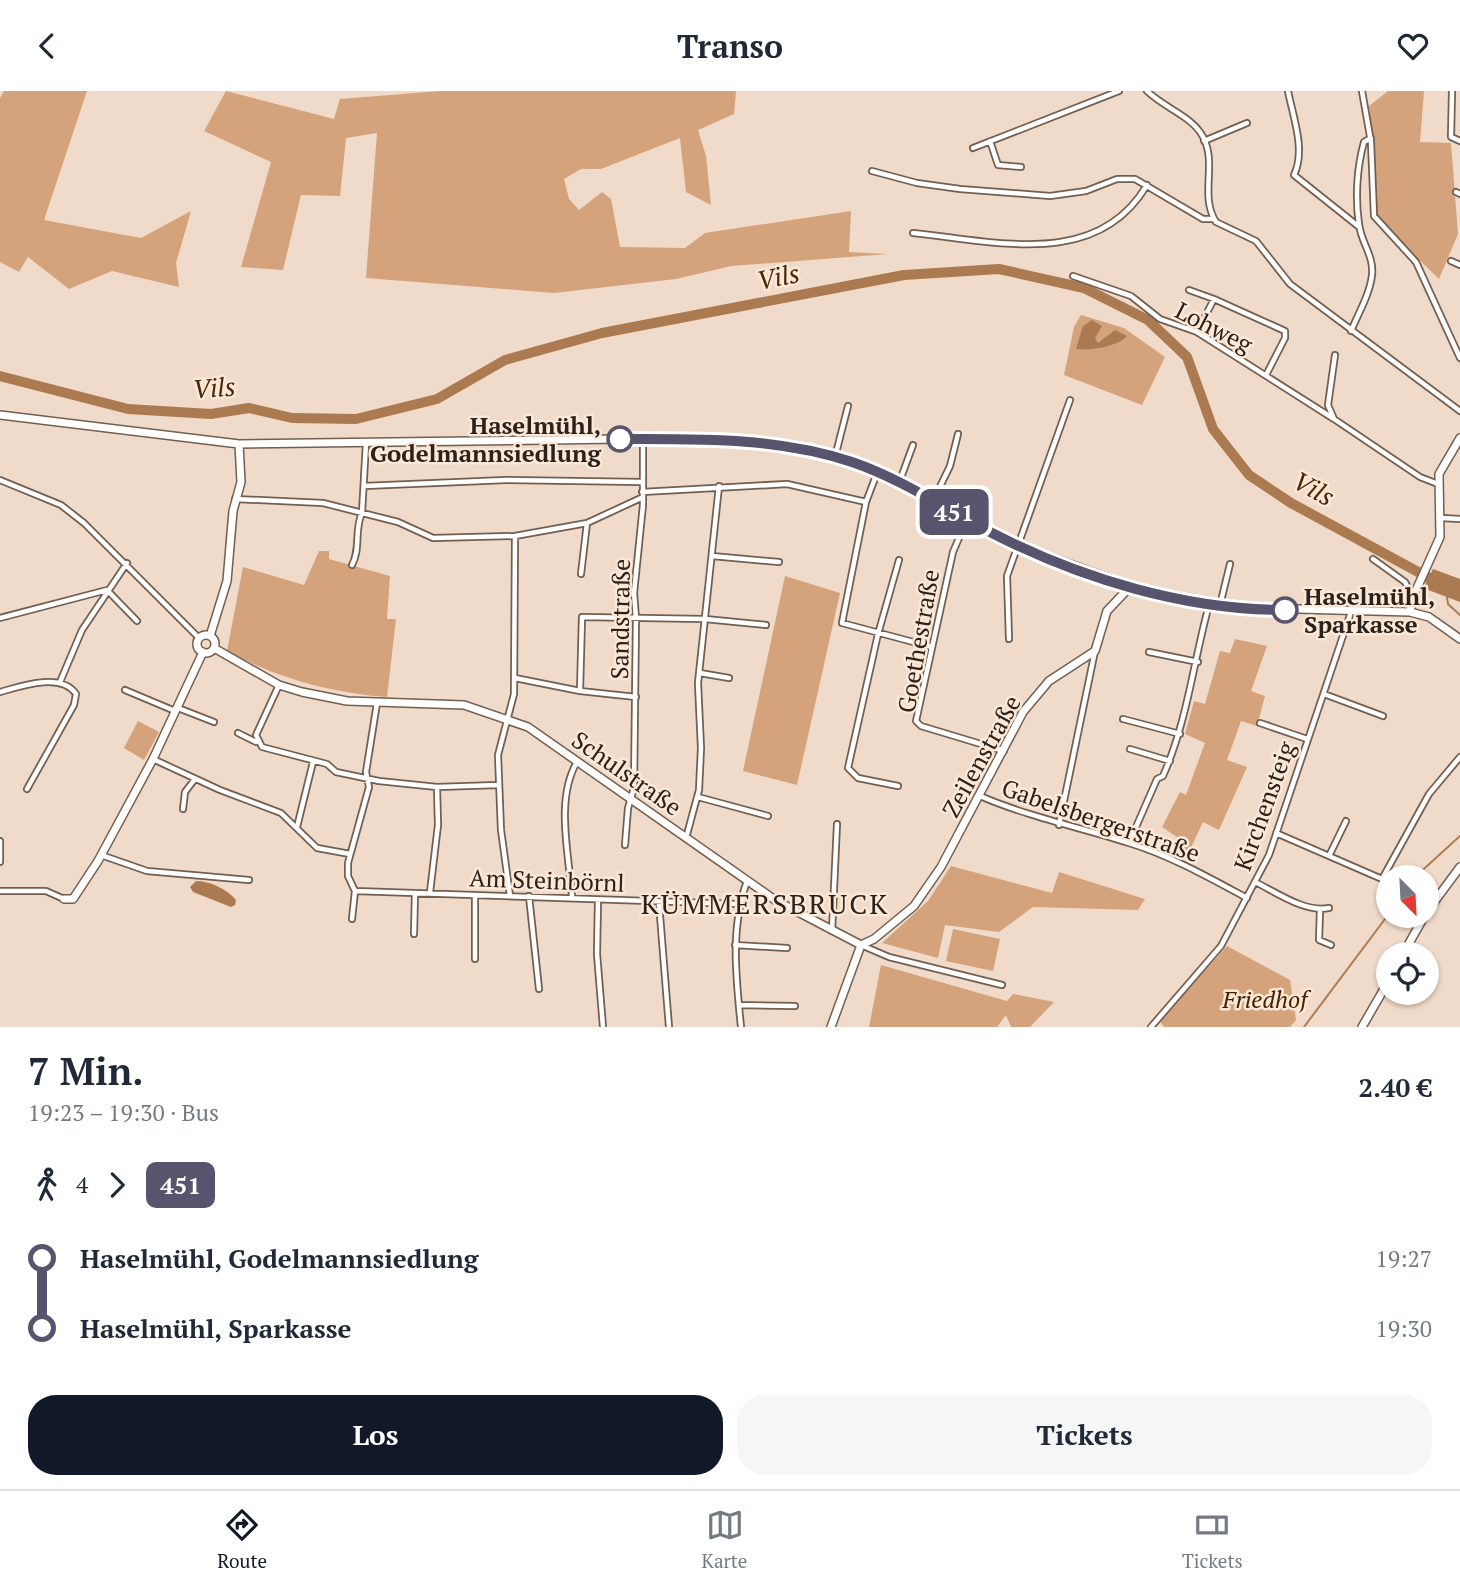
<!DOCTYPE html>
<html lang="de">
<head>
<meta charset="utf-8">
<style>
	:root { --surface:#fff; --page:#f6f6f7; --text:#1f2937; --muted:#747a83; --line:#e0e1e3; --accent:#111827 }
	body { margin:0; font-family:"PT Serif",serif; background:var(--page); color:var(--text); height:100vh; display:flex; flex-direction:column; font-size:26px; white-space:nowrap }
	* { box-sizing:border-box; margin:0 }
	p { font-size:23px; color:var(--muted) }
	.icon { flex:none; width:38px; height:38px; fill:none; stroke:currentColor; stroke-width:2; stroke-linecap:round; stroke-linejoin:round }
	.map { position:relative; height:936px; overflow:hidden }
	.panel { display:flex; flex-direction:column; background:var(--surface); flex:1 }
	.panel>* { flex:none }
	.badge { padding:0 14px; border-radius:10px; font-size:24px; line-height:46px }
	.needle { width:46px; rotate:156deg }
	.controls { position:absolute; left:1376px; top:774px; display:grid; gap:14px }
	.controls a { display:grid; place-items:center; width:63px; height:63px; border-radius:50%; background:var(--surface); box-shadow:0 2px 5px #0004; font-size:35px }
	.map>.badge { position:absolute; translate:-50% -50%; box-shadow:0 0 0 4px #fff }
	.legs { display:flex; align-items:center; gap:10px; height:77px; padding:0 28px; font-size:23px }
	.legs p { margin-inline-start:auto }
	.overview { display:flex; align-items:center; justify-content:space-between; height:119px; padding:0 28px }
	h1 { font-size:38px; font-weight:800; line-height:52px }
	.button { display:flex; gap:14px; margin-top:auto; padding:14px 28px }
	.button a { flex:1; height:80px; border-radius:28px; background:var(--accent); color:#fff; font-size:28px; font-weight:800; line-height:80px; text-align:center }
	.button a+a { background:var(--page); color:var(--text) }
	ul { padding:0 28px; list-style:none }
	li { display:flex; align-items:center; gap:24px; height:70px; font-size:26px }
	li i { display:grid; place-items:center; width:10px; height:100%; margin:0 9px; background:currentColor }
	li i::after { content:''; width:18px; height:18px; margin:-9px; border:5px solid; border-radius:50%; background:var(--surface) }
	li p { margin-inline-start:auto }
	li:first-child i { background:linear-gradient(#0000 50%,currentColor 0) }
	li:last-child i { background:linear-gradient(currentColor 50%,#0000 0) }
	header { display:flex; justify-content:space-between; align-items:center; height:91px; padding:0 28px; background:var(--surface); font-size:32px; font-weight:800 }
	.dock { display:flex; justify-content:space-around; align-items:center; height:98px; border-top:2px solid var(--line); background:var(--surface); font-size:19px; color:var(--muted) }
	.dock a { display:grid; justify-items:center; gap:4px }
	.dock .on { color:var(--accent) }
	.map>svg:first-child { display:block }
	.green { fill:#d5a37b }
	.water { fill:#ac7a50 }
	.lines { fill:none; stroke-linecap:round; stroke-linejoin:round }
	.stream { stroke:#ac7a50; stroke-width:2 }
	.river { stroke:#ac7a50; stroke-width:10 }
	.street-casing { stroke:#725f50; stroke-width:8 }
	.secondary-casing { stroke:#725f50; stroke-width:10 }
	.street { stroke:#fff; stroke-width:4.5 }
	.secondary { stroke:#fff; stroke-width:7 }
	.line-1-casing { stroke:#fff; stroke-width:16 }
	.line-1 { stroke:#59546d; stroke-width:10 }
	.stop-1-dot { fill:#fff; stroke:#59546d; stroke-width:3.5 }
	.labels { text-anchor:middle; dominant-baseline:central; stroke-width:5; stroke-linejoin:round; paint-order:stroke }
	.street-label { font-size:24px; fill:#2a221c; stroke:#fde7d6 }
	.stop-label { font-size:24px; font-weight:bold; fill:#2a221c; stroke:#fde7d6; text-anchor:end }
	.park-label { font-size:24px; font-style:italic; fill:#420; stroke:#fde7d6 }
	.water-label { font-size:26px; font-style:italic; fill:#4b2806; stroke:#fde7d6 }
	.quarter-label { font-size:28px; letter-spacing:2px; fill:#2a221c; stroke:#fde7d6 }
</style>
</head>
<body>
<header><svg class="icon" aria-label="back" viewBox="0 0 24 24"><path d="M15 5l-7 7 7 7"/></svg>Transo<svg class="icon" aria-label="heart" viewBox="0 0 24 24"><path d="M12 20l-8-8c-3-5 5-10 8-4 3-6 11-1 8 4z"/></svg></header>
<div class="map">
<svg width="1460" height="936" viewBox="0 0 1460 936">
	<rect width="100%" height="100%" fill="#f0dac9"/>
	<path class="green" d="M4,0H87L44,129L141,147L191,120L176,172L179,196L112,180L69,198L28,166L19,181L0,171V7Z
		M226,0L334,28L340,8L440,0H736L734,23L698,39L706,65L711,114L686,101L680,47L601,78H581L564,88L569,108L579,119L602,101L611,108L620,156L685,157L705,142L851,120L849,161L888,163L731,175L676,188L554,202L366,187L377,42L346,47L340,105L301,104L283,179L241,176L271,71L204,40Z
		M1388,0H1424L1420,51L1451,52L1458,143L1439,188L1374,125V62L1369,15Z
		M1081,224L1124,237L1165,266L1142,314L1064,284L1074,236Z
		M319,460H329V468L390,485L387,528H396L387,606C330,602 277,587 227,560L243,476L304,494Z
		M785,485L840,502L797,694L743,680Z
		M1235,548L1267,555L1251,600L1265,605L1257,635L1241,630L1227,669L1247,676L1219,739L1203,731L1186,767L1180,765L1186,752L1162,736L1180,701L1186,704L1205,652L1185,643L1194,610L1205,613L1220,560L1230,562Z
		M138,630L159,641L144,669L124,657Z
		M951,775L1052,802L1059,781L1145,808L1138,819L1033,816L999,841L945,834L938,867L882,852L928,810Z
		M953,838L1000,848L993,880L946,870Z
		M1227,855L1290,889L1296,929L1290,936H1164L1160,930Z
		M881,874L1007,910L1013,903L1054,911L1030,936H1011L1006,924L997,936H869Z"/>
	<path class="water" d="M1092,229L1102,235L1095,247L1098,252L1115,239L1127,245C1119,255 1090,260 1076,258L1083,235Z
		M1433,478L1460,488V511L1423,497Z
		M196,790C210,790 227,798 236,809L235,814L231,816L193,801L190,796Z"/>
	<g class="lines">
		<path class="stream" d="M1447,506L1448,513L1460,524
			M1415,786L1460,745
			M1304,936L1388,824"/>
		<path class="river" d="M0,285L128,318L211,323L249,317L292,327L356,328L437,308L505,269L602,242L904,184L999,178L1084,197L1148,229L1187,266L1213,338L1249,384L1291,412L1444,495L1460,500"/>
		<g class="street-casing">
			<path id="street" d="M1147,0C1162,15 1188,24 1200,41C1220,69 1198,103 1216,131L1256,150L1290,193L1460,320
				M1288,0C1293,26 1306,59 1294,84L1358,135
				M1362,0L1371,51L1374,125L1416,171L1460,267
				M1452,0L1451,46L1460,50
				M990,50L998,74L1021,76
				M1204,50L1247,32
				M973,57L1119,0
				M872,80L917,92L960,98L1050,105L1086,100L1117,88H1135L1203,128H1214
				M1456,101L1460,103
				M913,142C995,150 1097,179 1147,94
				M1451,170L1460,174
				M1073,185L1131,205L1160,228L1197,241L1334,328
				M1189,199L1214,208
				M1351,240C1358,223 1370,203 1372,184C1374,164 1361,152 1359,133C1355,107 1357,76 1364,51L1371,47
				M1197,241L1214,208L1285,240V247L1266,284
				M1335,264L1328,314L1334,328L1420,386L1438,393
				M835,366L848,315
				M877,382L866,411L842,532L932,556
				M0,389L61,414L84,432L199,547
				M899,392L913,354
				M364,395L506,389L642,391
				M642,401L787,393L866,411
				M235,408L323,412L398,431L433,447L515,445L587,432L641,407
				M933,410L950,375L958,343
				M1442,427L1460,428
				M967,428L953,461L916,630L921,635L1004,660
				M712,465L779,471
				M1373,468L1405,491L1413,506
				M352,474C361,458 354,438 362,422L366,352
				M581,483L587,432
				M1220,514L1230,473
				M0,527L107,499L137,530
				M1009,548L1007,485L1070,309
				M1149,561L1198,571
				M700,582L729,587
				M515,587L580,600L636,606
				M60,591L82,539L127,472
				M279,594L256,644L262,656L327,673L336,681L379,690L437,696L498,694
				M125,599L175,620
				M580,600L582,526L705,528L766,534
				M0,601C21,595 61,581 76,603L74,614L27,698
				M1324,603L1383,625
				M178,617L214,631
				M1123,628L1180,643
				M1260,632L1307,648
				M238,642L256,651
				M1130,658L1170,670
				M153,668L220,699L281,722L317,757L350,763
				M898,695L858,687L848,677L878,543L899,469
				M980,705C1029,726 1079,736 1129,752C1171,765 1208,786 1247,807
				M698,706L768,725
				M183,718L185,701L195,688
				M1059,734L1095,560
				M297,736L313,671
				M1276,742L1382,788L1429,703L1460,666
				M686,747L699,699L701,657L698,592L719,395
				M0,750V771
				M1129,752L1157,688L1163,685C1188,628 1193,572 1209,514
				M625,754L628,717L634,697L636,527L634,502L643,414V349
				M101,764L147,780L249,789
				M1329,765L1346,730
				M1255,791C1276,801 1305,822 1329,817
				M0,800H46L64,808
				M355,800L738,813
				M430,801L438,734L437,696
				M510,805L501,739L498,664L514,603L515,445
				M529,805L539,898
				M572,805C569,764 555,708 577,671
				M598,809L597,863L603,936
				M659,812L669,936
				M1320,819L1319,849L1331,854
				M352,828L355,800L348,785V772L369,696L366,681L377,612
				M832,840L837,733
				M414,843L415,802
				M735,854L787,857
				M861,854L889,866L1002,894
				M475,868V804
				M739,914L795,915
				M741,936C736,887 730,836 747,790
				M1151,936L1221,855L1269,764L1351,521"/>
		</g>
		<g class="secondary-casing">
			<path id="secondary" d="M0,324L239,353L620,348H715L776,353L867,376L1020,455L1144,500L1229,516L1410,521L1429,526L1460,548
				M1410,521L1413,506L1440,446L1439,383L1460,347
				M197 553a9 9 0 1 1 18 0a9 9 0 1 1-18 0Z
				M210,545L227,490L233,420L241,391L239,353
				M214,557L279,594L302,601L347,610L464,614L528,636L775,809L861,854
				M64,808H73L98,770L153,668L203,561
				M1426,822L1460,776
				M861,854L874,848L914,815L941,776L1023,621L1049,590L1095,560L1107,520L1125,501L1127,494
				M1403,863L1425,824
				M831,936L861,854
				M1362,936L1388,891"/>
		</g>
		<use href="#street" class="street"/>
		<use href="#secondary" class="secondary"/>
	</g>
	<g class="lines">
		<g class="line-1-casing">
			<path id="line-1" d="M620,348C699,348 776,346 852,371C902,388 947,419 994,443C1082,488 1186,519 1285,519"/>
		</g>
		<use href="#line-1" class="line-1"/>
	</g>
	<g class="stop-1-dot">
		<circle cx="620" cy="348" r="12"/>
		<circle cx="1285" cy="519" r="12"/>
	</g>
	<g class="labels">
		<g class="street-label">
			<text transform="translate(1214 236) rotate(27)">Lohweg</text>
			<text transform="translate(620 528) rotate(-89)">Sandstraße</text>
			<text transform="translate(918 550) rotate(-80)">Goethestraße</text>
			<text transform="translate(981 665) rotate(-61)">Zeilenstraße</text>
			<text transform="translate(627 682) rotate(35)">Schulstraße</text>
			<text transform="translate(1264 715) rotate(-70)">Kirchensteig</text>
			<text transform="translate(1101 729) rotate(19)">Gabelsbergerstraße</text>
			<text transform="translate(547 789) rotate(2)">Am Steinbörnl</text>
		</g>
		<g class="stop-label">
			<text x="601" y="334">Haselmühl,<tspan x="601" dy="28">Godelmannsiedlung</tspan></text>
			<text x="1304" y="505" text-anchor="start">Haselmühl,<tspan x="1304" dy="28">Sparkasse</tspan></text>
		</g>
		<g class="park-label">
			<text x="1265" y="908">Friedhof</text>
		</g>
		<g class="water-label">
			<text transform="translate(778 185) rotate(-11)">Vils</text>
			<text transform="translate(214 296) rotate(-4)">Vils</text>
			<text transform="translate(1314 397) rotate(29)">Vils</text>
		</g>
		<g class="quarter-label">
			<text x="765" y="812">KÜMMERSBRUCK</text>
		</g>
	</g>
</svg>
<div class="controls">
<a><svg class="needle" viewBox="-14 -14 28 28"><path d="M0-13l5 13h-10z" fill="#e53935"/><path d="M0 13l5-13h-10z" fill="#747a83"/></svg></a>
<a><svg class="icon" aria-label="locate" viewBox="0 0 24 24"><circle cx="12" cy="12" r="6"/><path d="M12 2v4M12 18v4M2 12h4M18 12h4"/></svg></a>
</div>
<b class="badge" style="left:954px;top:421px;background:#59546d;color:#fff">451</b>
</div>
<section class="panel">
<div class="overview"><div><h1>7 Min.</h1><p>19:23 – 19:30 · Bus</p></div><b>2.40 €</b></div>
<div class="legs"><svg class="icon" aria-label="walk" viewBox="0 0 24 24"><circle cx="13" cy="4" r="2"/><path d="M13 8l-2 6 4 7M11 14l-3 7M7 12l3-4h3l4 4"/></svg>4<svg class="icon" aria-label="forward" viewBox="0 0 24 24"><path d="M9 5l7 7-7 7"/></svg><b class="badge" style="background:#59546d;color:#fff">451</b></div>
<ul>
<li><i style="color:#59546d"></i><b>Haselmühl, Godelmannsiedlung</b><p>19:27</p></li>
<li><i style="color:#59546d"></i><b>Haselmühl, Sparkasse</b><p>19:30</p></li>
</ul>
<div class="button"><a>Los</a><a>Tickets</a></div>
</section>
<nav class="dock">
<a class="on"><svg class="icon" aria-label="directions" viewBox="0 0 24 24"><path d="M12 3l9 9-9 9-9-9zM9 14v-3h6M13 9l2 2-2 2"/></svg>Route</a>
<a><svg class="icon" aria-label="map" viewBox="0 0 24 24"><path d="M3 6l6-2 6 2 6-2v14l-6 2-6-2-6 2zM9 4v14M15 6v14"/></svg>Karte</a>
<a><svg class="icon" aria-label="tickets" viewBox="0 0 24 24"><path d="M3 7h18v10H3zM15 7v10"/></svg>Tickets</a>
</nav>
</body>
</html>
